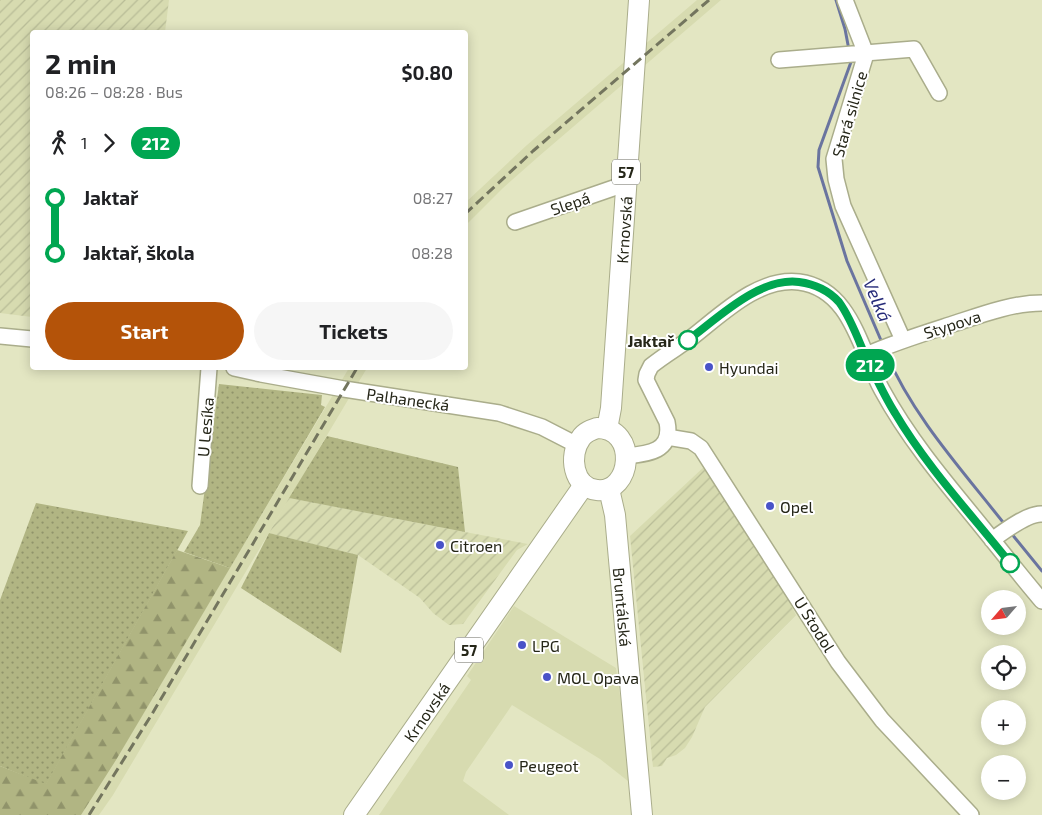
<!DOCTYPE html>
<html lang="en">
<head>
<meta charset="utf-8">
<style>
	:root { --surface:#fff; --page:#f6f6f6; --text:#202124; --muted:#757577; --accent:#b45309 }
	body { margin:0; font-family:"Exo 2",sans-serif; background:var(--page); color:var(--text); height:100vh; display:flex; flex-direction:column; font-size:19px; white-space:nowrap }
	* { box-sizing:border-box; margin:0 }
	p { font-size:16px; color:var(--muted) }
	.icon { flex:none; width:28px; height:28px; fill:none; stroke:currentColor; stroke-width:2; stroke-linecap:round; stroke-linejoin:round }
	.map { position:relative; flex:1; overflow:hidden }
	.details { position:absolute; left:30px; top:30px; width:438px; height:340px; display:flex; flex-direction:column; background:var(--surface); border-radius:5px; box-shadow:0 2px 12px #0003 }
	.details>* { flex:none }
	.badge { padding:0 10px; border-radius:16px; font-size:18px; line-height:32px }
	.needle { width:32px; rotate:242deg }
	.fabs { position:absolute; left:981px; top:590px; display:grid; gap:10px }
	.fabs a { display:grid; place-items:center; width:45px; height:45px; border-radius:50%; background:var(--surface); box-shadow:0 2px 12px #0003; font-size:25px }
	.map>.badge { position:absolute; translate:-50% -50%; box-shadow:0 0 0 2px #fff }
	.legs { display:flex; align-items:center; gap:8px; height:55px; padding:0 15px; font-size:16px }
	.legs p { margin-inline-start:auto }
	.head { display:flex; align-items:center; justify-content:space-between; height:85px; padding:0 15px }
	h1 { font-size:28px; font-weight:700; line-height:38px }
	.action { display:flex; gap:10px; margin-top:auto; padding:10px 15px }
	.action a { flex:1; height:58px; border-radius:30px; background:var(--accent); color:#fff; font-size:20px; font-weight:700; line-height:58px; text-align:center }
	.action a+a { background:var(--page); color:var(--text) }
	ul { padding:0 15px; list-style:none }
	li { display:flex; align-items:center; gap:18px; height:55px; font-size:19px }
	li i { display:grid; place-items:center; width:8px; height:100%; margin:0 6px; background:currentColor }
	li i::after { content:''; width:12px; height:12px; margin:-6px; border:4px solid; border-radius:50%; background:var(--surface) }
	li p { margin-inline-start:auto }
	li:first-child i { background:linear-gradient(#0000 50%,currentColor 0) }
	li:last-child i { background:linear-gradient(currentColor 50%,#0000 0) }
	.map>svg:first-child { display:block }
	.built { fill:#d7dbb0 }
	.industrial { fill:url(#industrial-furrows) }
	.grass { fill:url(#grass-dots) }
	.forest { fill:url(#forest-firs) }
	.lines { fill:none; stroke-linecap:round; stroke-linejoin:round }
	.stream { stroke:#6a749f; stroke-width:3 }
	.minor-casing { stroke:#aaad8b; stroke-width:18 }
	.major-casing { stroke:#aaad8b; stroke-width:22 }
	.minor { stroke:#fff; stroke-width:15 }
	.major { stroke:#fff; stroke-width:20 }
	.rail { stroke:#73755e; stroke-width:3; stroke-dasharray:10 5; stroke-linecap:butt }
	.line-1-casing { stroke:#fff; stroke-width:11 }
	.line-1 { stroke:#00a651; stroke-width:8 }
	.stop-1-dot { fill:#fff; stroke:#00a651; stroke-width:2.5 }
	.poi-dot { fill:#4953c8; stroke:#fff; stroke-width:2 }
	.labels { text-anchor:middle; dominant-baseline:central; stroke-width:4; stroke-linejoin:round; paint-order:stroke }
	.shield { fill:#fff; stroke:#66675d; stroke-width:1 }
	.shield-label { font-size:15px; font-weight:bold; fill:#252618 }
	.street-label { font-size:16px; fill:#252618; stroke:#fff }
	.stop-label { font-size:16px; font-weight:bold; fill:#252618; stroke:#fff; text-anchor:end }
	.poi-label { font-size:16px; fill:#252618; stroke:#fff; text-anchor:start }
	.water-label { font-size:18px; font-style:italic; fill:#262b79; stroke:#fff }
</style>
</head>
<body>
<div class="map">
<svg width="1042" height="815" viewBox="0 0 1042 815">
	<defs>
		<pattern id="industrial-furrows" width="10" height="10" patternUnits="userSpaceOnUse" patternTransform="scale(1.25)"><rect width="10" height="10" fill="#d7dbb0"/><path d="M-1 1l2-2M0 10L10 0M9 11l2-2" fill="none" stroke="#b8bc97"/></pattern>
		<pattern id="grass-dots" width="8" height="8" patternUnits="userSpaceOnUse" patternTransform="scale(1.25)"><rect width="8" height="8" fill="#b1b583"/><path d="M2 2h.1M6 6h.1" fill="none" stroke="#90936a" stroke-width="1.8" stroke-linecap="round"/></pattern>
		<pattern id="forest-firs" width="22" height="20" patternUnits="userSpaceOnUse" patternTransform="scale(1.25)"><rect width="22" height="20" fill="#b1b583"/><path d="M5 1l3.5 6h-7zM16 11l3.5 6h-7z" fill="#90936a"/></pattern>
	</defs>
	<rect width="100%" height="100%" fill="#e3e6c2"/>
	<path class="built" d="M697,0H721L538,157L503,188L465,226V203L527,145Z
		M349,368H367L113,795L99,815H80L122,749Z
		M514,606L616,668L633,785L600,759L512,705L466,772L463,781L509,815H379L471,680L467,676Z"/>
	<path class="industrial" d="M0,0H169L165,32H32V317L0,313Z
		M706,465L758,541L796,615L705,707L692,737L685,748L676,755L667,758L662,766L653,767L630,536Z
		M289,498L465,532L528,544L517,550L463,624L449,625L433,613L420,598L358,555L269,533Z"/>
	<path class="grass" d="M219,384L322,395L321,405L325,407L230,568L184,552L200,525Z
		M327,436L458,467L465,532L289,498Z
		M36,503L188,531L46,785L0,766V600Z
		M269,533L358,555L341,653L241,588Z"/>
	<path class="forest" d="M177,550L230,568L116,760L81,815H0V766L46,784Z"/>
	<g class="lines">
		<path class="stream" d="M836,0L845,29L849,50
			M850,58L851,62L819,150L818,167L847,261L883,345
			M886,353C913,417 963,471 1006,526
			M1011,533L1042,571"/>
		<g class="minor-casing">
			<path id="minor" d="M845,0L866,54L834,159L836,179L843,206L903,340
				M779,60L914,49L939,93
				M515,222L625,184
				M0,336L32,339
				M866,355C895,342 925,333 956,323C983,314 1013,303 1042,303
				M234,368L261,374L344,389L499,413L542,427L577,445
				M667,437L691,441L701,448L838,662L882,720L971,815
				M626,456C647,454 673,452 667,422L646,380L647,374L651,366C663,356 677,348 691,338C721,315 758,277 799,282C852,289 860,351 882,390C907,436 940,476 973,516C996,544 1018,573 1042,601
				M200,486L209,368
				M992,540C1003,532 1028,513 1042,514"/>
		</g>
		<g class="major-casing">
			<g id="major">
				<path d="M597,428C639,428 632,494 597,490C573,488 568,455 581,438C585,432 591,430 597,428Z"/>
				<path id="s1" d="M607,429L611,408L639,0"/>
				<path id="s2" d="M609,489L615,515L642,815"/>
				<path id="s3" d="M354,815L584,485"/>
			</g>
		</g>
		<use href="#minor" class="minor"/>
		<use href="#major" class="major"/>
		<path class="rail" d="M465,214L533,151L709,0
			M89,815L152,714L357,368"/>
	</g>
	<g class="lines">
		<g class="line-1-casing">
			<path id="line-1" d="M688,340C718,318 759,277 799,282C814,284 829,291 839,302C850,317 857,336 864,353C874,373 883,394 895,413C927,467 971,514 1010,563"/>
		</g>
		<use href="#line-1" class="line-1"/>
	</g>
	<g class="stop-1-dot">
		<circle cx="688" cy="340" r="9"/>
		<circle cx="1010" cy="563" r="9"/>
	</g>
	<g class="poi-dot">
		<circle cx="709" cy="367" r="5"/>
		<circle cx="770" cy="506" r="5"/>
		<circle cx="440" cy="545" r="5"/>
		<circle cx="522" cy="645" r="5"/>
		<circle cx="547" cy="677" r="5"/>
		<circle cx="509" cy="765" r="5"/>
	</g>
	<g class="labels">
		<g class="shield">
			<rect x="612" y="159.5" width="28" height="25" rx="4"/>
			<rect x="455" y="637.5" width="28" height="25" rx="4"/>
		</g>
		<g class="shield-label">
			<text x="626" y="172">57</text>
			<text x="469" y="650">57</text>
		</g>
		<g class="street-label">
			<text transform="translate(849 114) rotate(-74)">Stará silnice</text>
			<text transform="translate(570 203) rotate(-19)">Slepá</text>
			<text stroke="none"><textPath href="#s1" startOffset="200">Krnovská</textPath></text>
			<text transform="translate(952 324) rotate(-18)">Stypova</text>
			<text transform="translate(408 399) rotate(8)">Palhanecká</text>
			<text transform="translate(205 427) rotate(-85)">U Lesíka</text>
			<text stroke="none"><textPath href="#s2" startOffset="119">Bruntálská</textPath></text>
			<text transform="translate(815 624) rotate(58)">U Stodol</text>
			<text stroke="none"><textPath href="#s3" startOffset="126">Krnovská</textPath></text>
		</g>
		<g class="stop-label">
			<text x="674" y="340">Jaktař</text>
		</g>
		<g class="poi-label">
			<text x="719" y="367">Hyundai</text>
			<text x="780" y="506">Opel</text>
			<text x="450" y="545">Citroen</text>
			<text x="532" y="645">LPG</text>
			<text x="557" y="677">MOL Opava</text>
			<text x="519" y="765">Peugeot</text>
		</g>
		<g class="water-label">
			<text transform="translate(878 300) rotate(67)">Velká</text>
		</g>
	</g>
</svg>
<div class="fabs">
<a><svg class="needle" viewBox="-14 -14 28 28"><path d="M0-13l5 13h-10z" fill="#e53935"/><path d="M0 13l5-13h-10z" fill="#757577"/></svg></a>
<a><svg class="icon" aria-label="locate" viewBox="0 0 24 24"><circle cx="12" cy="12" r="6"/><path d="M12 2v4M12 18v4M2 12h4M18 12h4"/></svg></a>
<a>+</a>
<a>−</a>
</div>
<b class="badge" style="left:870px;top:365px;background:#00a651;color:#fff">212</b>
<section class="details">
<div class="head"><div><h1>2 min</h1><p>08:26 – 08:28 · Bus</p></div><b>$0.80</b></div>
<div class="legs"><svg class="icon" aria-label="walk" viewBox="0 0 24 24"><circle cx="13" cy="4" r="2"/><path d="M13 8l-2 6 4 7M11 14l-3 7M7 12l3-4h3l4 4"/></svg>1<svg class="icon" aria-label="forward" viewBox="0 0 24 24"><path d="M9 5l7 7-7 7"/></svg><b class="badge" style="background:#00a651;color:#fff">212</b></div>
<ul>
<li><i style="color:#00a651"></i><b>Jaktař</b><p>08:27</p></li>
<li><i style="color:#00a651"></i><b>Jaktař, škola</b><p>08:28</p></li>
</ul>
<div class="action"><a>Start</a><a>Tickets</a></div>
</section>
</div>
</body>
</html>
